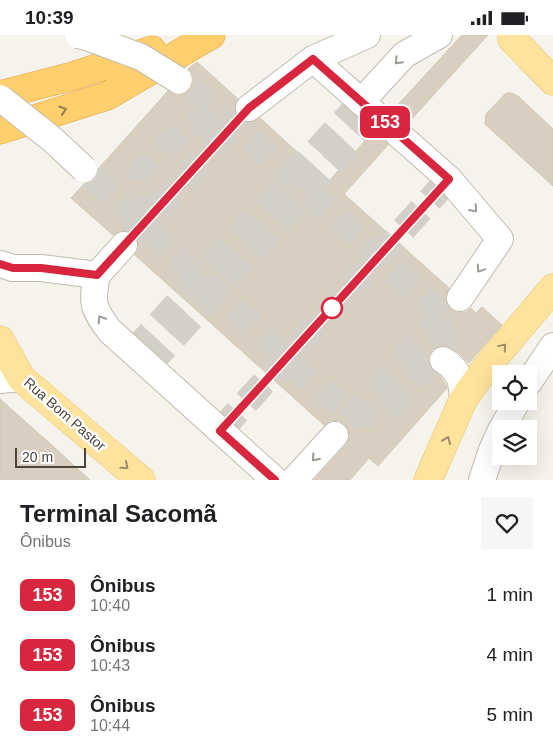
<!DOCTYPE html>
<html lang="pt">
<head>
<meta charset="utf-8">
<style>
	:root { --surface:#fff; --page:#f6f6f6; --text:#202124; --muted:#757577 }
	body { margin:0; font-family:Arial,sans-serif; background:var(--page); color:var(--text); height:100vh; display:flex; flex-direction:column; font-size:19px; white-space:nowrap }
	* { box-sizing:border-box; margin:0 }
	p { font-size:16px; color:var(--muted) }
	.icon { flex:none; width:28px; height:28px; fill:none; stroke:currentColor; stroke-width:2; stroke-linecap:round; stroke-linejoin:round }
	.map { position:relative; height:445px; overflow:hidden }
	.drawer { display:flex; flex-direction:column; background:var(--surface); flex:1 }
	.drawer>* { flex:none }
	.badge { padding:0 10px; border-radius:8px; font-size:18px; line-height:32px }
	.controls { position:absolute; left:492px; top:330px; display:grid; gap:10px }
	.controls a { display:grid; place-items:center; width:45px; height:45px; border-radius:0px; background:var(--surface); box-shadow:0 5px 20px #0002; font-size:25px }
	.scale { position:absolute; left:15px; bottom:12px; width:71px; box-sizing:border-box; padding-left:5px; border:2px solid #4b4439; border-top:0; font-size:14px; line-height:18px; white-space:nowrap; color:#4b4439; -webkit-text-stroke:4px #fff; paint-order:stroke }
	.map>.badge { position:absolute; translate:-50% -50%; box-shadow:0 0 0 2px #fff }
	.round { display:grid; place-items:center; flex:none; width:52px; height:52px; border-radius:0px; background:var(--page) }
	.headline { display:flex; align-items:center; justify-content:space-between; height:85px; padding:0 20px }
	h1 { font-size:24px; font-weight:700; line-height:38px }
	ul { padding:0; list-style:none }
	li { display:flex; align-items:center; gap:15px; height:60px; padding:0 20px }
	li div { flex:1 }
	li b { display:block; font-size:19px }
	li em { font-style:normal }
	li .badge { min-width:55px; font-weight:700; text-align:center }
	.status { display:flex; justify-content:space-between; align-items:center; height:35px; padding:0 25px; background:var(--surface); direction:ltr }
	.status svg { height:14px; fill:currentColor }
	.map>svg:first-child { display:block }
	.building { fill:#d8cfc1; stroke:#d3c7b4 }
	.lines { fill:none; stroke-linecap:round; stroke-linejoin:round }
	.minor-tunnel { stroke:#d4d0c8; stroke-width:26; stroke-dasharray:26 13; stroke-linecap:butt }
	.minor-casing { stroke:#c2bbae; stroke-width:28 }
	.major-casing { stroke:#e6c16a; stroke-width:29 }
	.highway-casing { stroke:#e0a43c; stroke-width:29 }
	.minor { stroke:#fff; stroke-width:26 }
	.major { stroke:#ffe39c; stroke-width:28 }
	.highway { stroke:#ffcf6e; stroke-width:28 }
	.minor-bridge-casing { stroke:#c2bbae; stroke-width:28; stroke-linecap:butt }
	.minor-bridge { stroke:#fff; stroke-width:26 }
	.oneway { stroke:#9c9892 }
	.oneway2 { stroke:#937c4e }
	.oneway3 { stroke:#9c8c66 }
	.line-casing { stroke:#fff; stroke-width:11 }
	.line { stroke:#d7263d; stroke-width:8 }
	.stop-dot { fill:#fff; stroke:#d7263d; stroke-width:2.5 }
	.labels { text-anchor:middle; dominant-baseline:central; stroke-width:5; stroke-linejoin:round; paint-order:stroke }
	.street-label { font-size:14px; fill:#4b4439; stroke:#fff }
</style>
</head>
<body>
<div class="status"><b>10:39</b><svg viewBox="0 0 49 12"><path d="M0 12V9h3v3zM5 12V6h3v6zM10 12V3h3v9zM15 12V0h3v12zM26 1h20v11H26zM47 4h2v5h-2z"/></svg></div>
<div class="map">
<svg width="553" height="445" viewBox="0 0 553 445">
	<rect width="100%" height="100%" fill="#f6f3ec"/>
	<path class="building" d="M462,0H488L408,88L401,84H397L393,75Z
		M197,27L238,64L235,68L234,74L237,82L243,87L250,88L260,83L329,146L373,97L384,101L388,110L344,159L449,253L445,262L446,269L451,275L459,278L466,277L471,273L476,278L482,272L502,290L469,328L457,316L445,310L437,311L431,316L428,323L429,331L442,343L447,353L378,431L369,423L350,445H314L346,410L350,403L349,395L345,389L338,385L330,386L324,390L135,220L139,213L138,206L134,199L127,195L119,196L113,200L71,163L84,149L89,148L95,144L98,138L99,133L168,56L178,60L185,58L190,53L193,45L191,38L188,34Z
		M506,58H512L519,62L553,94V151L485,89L486,79Z
		M0,364L55,413L90,445H0Z"/>
	<g class="lines">
		<path class="minor-tunnel" d="M91,141L307,342L348,377L377,380L384,378L442,317L444,313L441,279L236,91L196,58L178,45
			M138,185L139,140L189,91L193,89L236,91
			M132,202L245,78
			M133,317L361,67
			M148,331L376,80
			M348,386L449,275
			M220,396L449,144"/>
		<g class="minor-casing">
			<path id="minor" d="M313,24L383,86
				M361,67L404,20L439,0
				M249,73L313,24L367,0
				M398,99L449,144L500,204L460,263
				M0,229L13,233H41L97,240
				M97,240C91,268 93,274 110,296L275,445
				M97,240L124,210
				M443,325C460,335 462,347 463,365
				M0,345L21,343
				M529,347L553,311
				M502,394L517,366
				M294,445L335,400
				M482,445L492,415L501,395"/>
		</g>
		<g class="major-casing">
			<path id="major" d="M512,4L553,46
				M0,305L21,343L141,445
				M428,445L463,365L484,335L553,253"/>
		</g>
		<g class="highway-casing">
			<path id="highway" d="M0,60L73,41L152,15
				M0,95L107,61L211,0"/>
		</g>
		<use href="#minor" class="minor"/>
		<use href="#major" class="major"/>
		<use href="#highway" class="highway"/>
		<g class="minor-bridge-casing">
			<path id="minor-bridge" d="M78,0L87,2L141,22L178,45
				M0,63L53,105L84,134"/>
		</g>
		<use href="#minor-bridge" class="minor-bridge"/>
	</g>
	<defs><path id="oneway-chevron" d="M-2-3.5L2.5 0L-2 3.5" fill="none" stroke-width="1.6" stroke-linecap="round" stroke-linejoin="round" transform="scale(1.25)"/></defs>
	<g class="oneway">
		<use href="#oneway-chevron" transform="translate(398 26) rotate(133)"/>
		<use href="#oneway-chevron" transform="translate(474 174) rotate(49)"/>
		<use href="#oneway-chevron" transform="translate(480 234) rotate(124)"/>
		<use href="#oneway-chevron" transform="translate(101 284) rotate(-122)"/>
		<use href="#oneway-chevron" transform="translate(315 423) rotate(132)"/>
	</g>
	<use class="oneway2" href="#oneway-chevron" transform="translate(63 75) rotate(-18)"/>
	<g class="oneway3">
		<use href="#oneway-chevron" transform="translate(503 312) rotate(-50)"/>
		<use href="#oneway-chevron" transform="translate(447 405) rotate(-68)"/>
		<use href="#oneway-chevron" transform="translate(125 431) rotate(41)"/>
	</g>
	<g class="lines">
		<g class="line-casing">
			<path id="line" d="M0,229L13,233H41L97,240L249,73L313,24L449,144L220,396L275,445"/>
		</g>
		<use href="#line" class="line"/>
	</g>
	<circle class="stop-dot" cx="332" cy="273" r="10"/>
	<g class="labels">
		<g class="street-label">
			<text transform="translate(65 379) rotate(41)">Rua Bom Pastor</text>
		</g>
	</g>
</svg>
<div class="controls">
<a><svg class="icon" aria-label="locate" viewBox="0 0 24 24"><circle cx="12" cy="12" r="6"/><path d="M12 2v4M12 18v4M2 12h4M18 12h4"/></svg></a>
<a><svg class="icon" aria-label="layers" viewBox="0 0 24 24"><path d="M12 4l9 5-9 5-9-5zM3 14l9 5 9-5"/></svg></a>
</div>
<div class="scale">20 m</div>
<b class="badge" style="left:385px;top:87px;background:#d7263d;color:#fff">153</b>
</div>
<section class="drawer">
<div class="headline"><div><h1>Terminal Sacomã</h1><p>Ônibus</p></div><a class="round"><svg class="icon" aria-label="heart" viewBox="0 0 24 24"><path d="M12 20l-8-8c-3-5 5-10 8-4 3-6 11-1 8 4z"/></svg></a></div>
<ul>
<li><span class="badge" style="background:#d7263d;color:#fff">153</span><div><b>Ônibus</b><p>10:40</p></div><em>1 min</em></li>
<li><span class="badge" style="background:#d7263d;color:#fff">153</span><div><b>Ônibus</b><p>10:43</p></div><em>4 min</em></li>
<li><span class="badge" style="background:#d7263d;color:#fff">153</span><div><b>Ônibus</b><p>10:44</p></div><em>5 min</em></li>
</ul>
</section>
</body>
</html>
